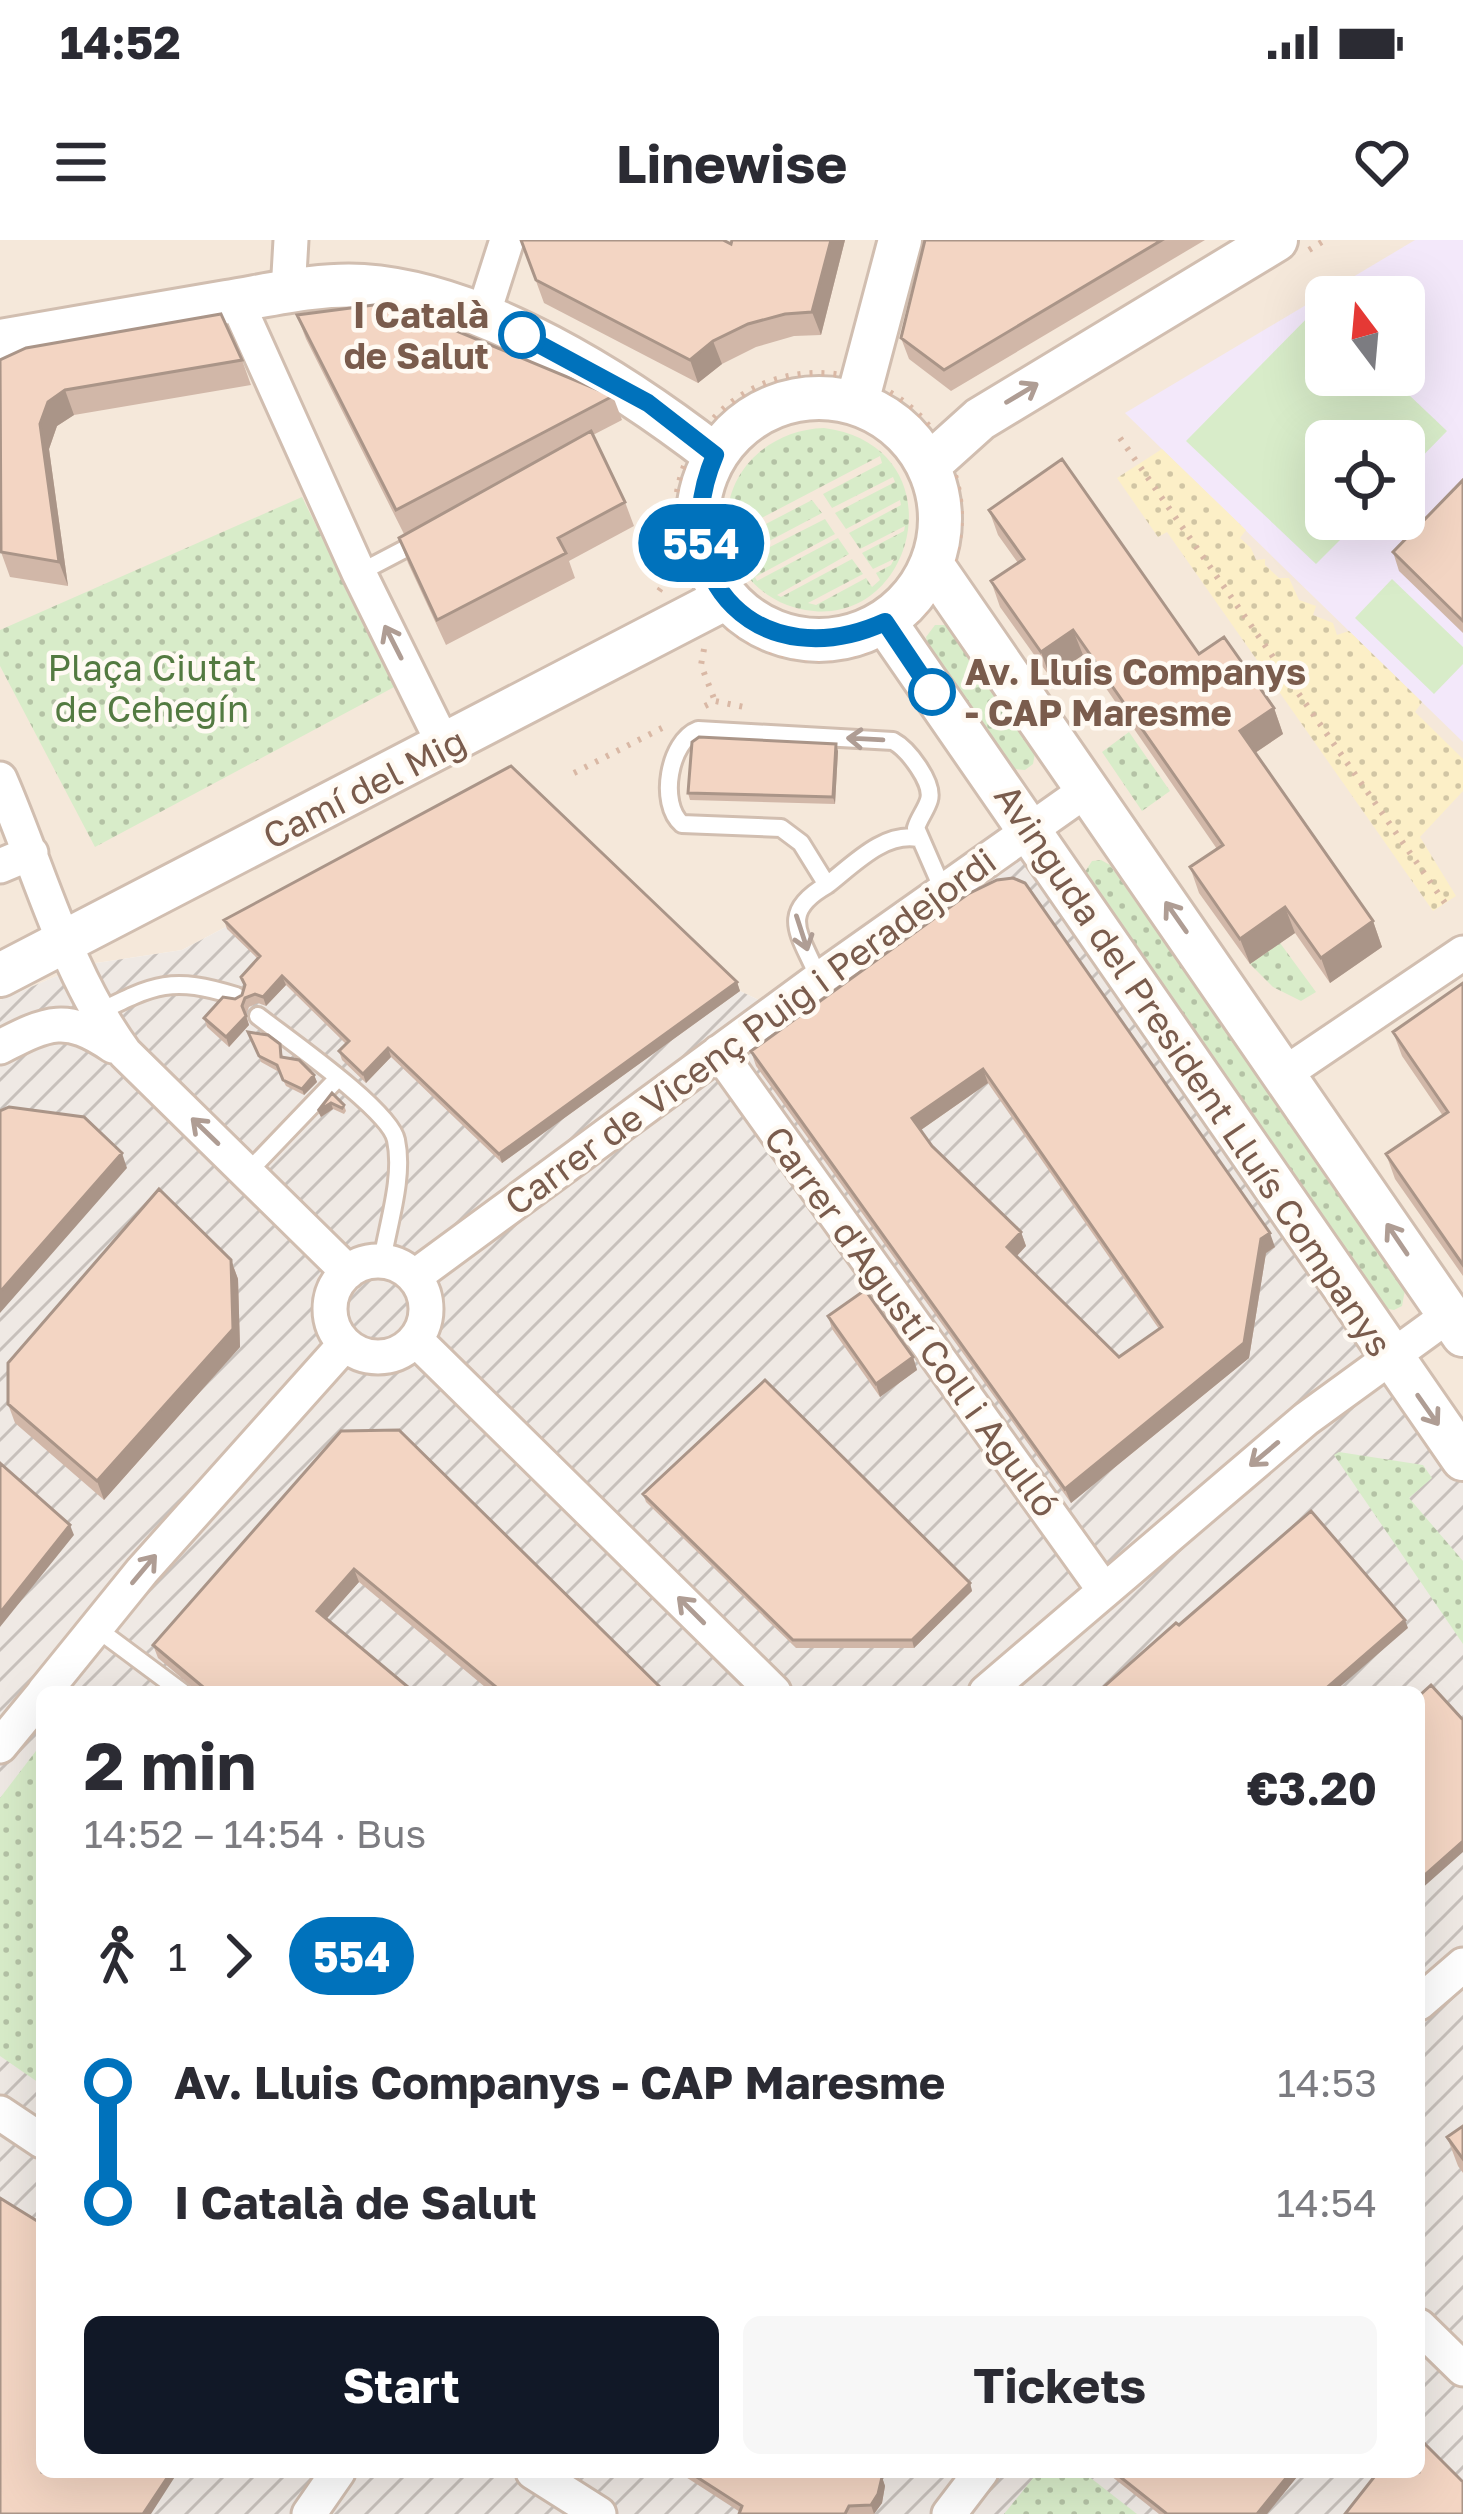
<!DOCTYPE html>
<html lang="en">
<head>
<meta charset="utf-8">
<style>
	:root { --surface:#fff; --page:#f7f7f7; --text:#2b2b33; --muted:#7c7c81; --accent:#111827 }
	body { margin:0; font-family:"Golos Text",sans-serif; background:var(--page); color:var(--text); height:100vh; display:flex; flex-direction:column; font-size:45px; white-space:nowrap }
	* { box-sizing:border-box; margin:0 }
	p { font-size:39px; color:var(--muted) }
	.icon { flex:none; width:66px; height:66px; fill:none; stroke:currentColor; stroke-width:2; stroke-linecap:round; stroke-linejoin:round }
	.map { position:relative; flex:1; overflow:hidden }
	.details { position:absolute; left:36px; top:1446px; width:1389px; height:792px; display:flex; flex-direction:column; background:var(--surface); border-radius:18px; box-shadow:0 12px 48px #0002 }
	.details>* { flex:none }
	.badge { padding:0 24px; border-radius:39px; font-size:42px; line-height:78px }
	.needle { width:78px; rotate:344deg }
	.buttons { position:absolute; left:1305px; top:36px; display:grid; gap:24px }
	.buttons a { display:grid; place-items:center; width:120px; height:120px; border-radius:18px; background:var(--surface); box-shadow:0 12px 48px #0002; font-size:60px }
	.map>.badge { position:absolute; translate:-50% -50%; box-shadow:0 0 0 6px #fff }
	.legs { display:flex; align-items:center; gap:18px; height:132px; padding:0 48px; font-size:39px }
	.legs p { margin-inline-start:auto }
	.summary { display:flex; align-items:center; justify-content:space-between; height:204px; padding:0 48px }
	h1 { font-size:66px; font-weight:700; line-height:90px }
	.cta { display:flex; gap:24px; margin-top:auto; padding:24px 48px }
	.cta a { flex:1; height:138px; border-radius:18px; background:var(--accent); color:#fff; font-size:48px; font-weight:700; line-height:138px; text-align:center }
	.cta a+a { background:var(--page); color:var(--text) }
	ul { padding:0 48px; list-style:none }
	li { display:flex; align-items:center; gap:42px; height:120px; font-size:45px }
	li i { display:grid; place-items:center; width:18px; height:100%; margin:0 15px; background:currentColor }
	li i::after { content:''; width:30px; height:30px; margin:-15px; border:9px solid; border-radius:50%; background:var(--surface) }
	li p { margin-inline-start:auto }
	li:first-child i { background:linear-gradient(#0000 50%,currentColor 0) }
	li:last-child i { background:linear-gradient(currentColor 50%,#0000 0) }
	.status { display:flex; justify-content:space-between; align-items:center; height:84px; padding:0 60px; background:var(--surface); direction:ltr }
	.status svg { height:33px; fill:currentColor }
	header { display:flex; justify-content:space-between; align-items:center; height:156px; padding:0 48px; background:var(--surface); font-size:54px; font-weight:700 }
	.map>svg:first-child { display:block }
	.residential { fill:#f5e8da; fill-rule:evenodd }
	.industrial { fill:url(#industrial-furrows); fill-rule:evenodd }
	.education { fill:#f3e8fa; fill-rule:evenodd }
	.green { fill:url(#green-dots); fill-rule:evenodd }
	.sand { fill:url(#sand-dots) }
	.pitch { fill:#d8ecc9 }
	.lines { fill:none; stroke-linecap:round; stroke-linejoin:round }
	.service-casing { stroke:#d1beb0; stroke-width:22 }
	.minor-casing { stroke:#d1beb0; stroke-width:39 }
	.tertiary-casing { stroke:#d1beb0; stroke-width:48 }
	.path { stroke:#d9b8a5; stroke-width:6; stroke-dasharray:3 9; stroke-linecap:butt }
	.service { stroke:#fff; stroke-width:16 }
	.minor { stroke:#fff; stroke-width:33 }
	.tertiary { stroke:#fff; stroke-width:42 }
	.wall { fill:#d1b7a8; fill-rule:evenodd }
	.shaded-wall { fill:#aa9588 }
	.building { fill:#f3d5c3; stroke:#aa9588; stroke-width:3; fill-rule:evenodd }
	.oneway { stroke:#af9d94 }
	.line-1-casing { stroke:#fff; stroke-width:27 }
	.line-1 { stroke:#0072bc; stroke-width:18 }
	.stop-1-dot { fill:#fff; stroke:#0072bc; stroke-width:6 }
	.labels { text-anchor:middle; dominant-baseline:central; stroke-width:9; stroke-linejoin:round; paint-order:stroke }
	.stop-label { font-size:36px; font-weight:bold; fill:#7a5c4d; stroke:#fffaf3; text-anchor:end }
	.park-label { font-size:36px; fill:#537a41; stroke:#fffaf3 }
	.street-label { font-size:36px; fill:#7a5c4d; stroke:#fffaf3 }
</style>
</head>
<body>
<div class="status"><b>14:52</b><svg viewBox="0 0 49 12"><path d="M0 12V9h3v3zM5 12V6h3v6zM10 12V3h3v9zM15 12V0h3v12zM26 1h20v11H26zM47 4h2v5h-2z"/></svg></div>
<header><svg class="icon" aria-label="menu" viewBox="0 0 24 24"><path d="M4 6h16M4 12h16M4 18h16"/></svg>Linewise<svg class="icon" aria-label="heart" viewBox="0 0 24 24"><path d="M12 20l-8-8c-3-5 5-10 8-4 3-6 11-1 8 4z"/></svg></header>
<div class="map">
<svg width="1463" height="2274" viewBox="0 0 1463 2274">
	<defs>
		<pattern id="industrial-furrows" width="10" height="10" patternUnits="userSpaceOnUse" patternTransform="scale(3)"><rect width="10" height="10" fill="#efe9e4"/><path d="M-1 1l2-2M0 10L10 0M9 11l2-2" fill="none" stroke="#c7c0bb"/></pattern>
		<pattern id="green-dots" width="8" height="8" patternUnits="userSpaceOnUse" patternTransform="scale(3)"><rect width="8" height="8" fill="#d8ecc9"/><path d="M2 2h.1M6 6h.1" fill="none" stroke="#b4c2a5" stroke-width="1.8" stroke-linecap="round"/></pattern>
		<pattern id="sand-dots" width="8" height="8" patternUnits="userSpaceOnUse" patternTransform="scale(3)"><rect width="8" height="8" fill="#fcefc7"/><path d="M2 2h.1M6 6h.1" fill="none" stroke="#d1c5a4" stroke-width="1.8" stroke-linecap="round"/></pattern>
	</defs>
	<rect width="100%" height="100%" fill="#fdf6ec"/>
	<path class="residential" d="M0,0H1463V1237L763,762L740,751L514,535L182,710L83,725L0,760ZM1326,57H1404V135H1326ZM1326,201H1404V279H1326Z"/>
	<path class="industrial" d="M514,535L740,751L763,762L1010,579L1463,1237V2274H0V760L83,725L182,710ZM42,1452H1419V2232H42Z"/>
	<path class="education" d="M1415,0H1463V502L1125,173ZM1326,57H1404V135H1326ZM1326,201H1404V279H1326Z"/>
	<path class="green" d="M824,188C967,207 912,410 787,365C764,356 744,338 735,315C708,250 758,190 824,188ZM880,216L882,223L823,254L832,268L893,237L895,242L835,273L846,289L900,260L901,265L849,293L860,309L905,286L904,291L862,313L873,329L894,319L891,325L876,333L880,340L872,347L866,338L816,365L808,363L863,334L852,319L781,357L777,355L849,314L838,298L757,341L755,337L835,294L825,279L742,321L741,316L822,273L812,260L733,301L731,294Z
		M302,257L396,446L95,607L0,426V390Z
		M935,385H945L953,391L1030,503L1035,513L1033,524L1025,530L1014,529L1006,521L928,406L926,397Z
		M1129,492L1170,551L1142,571L1102,512Z
		M1101,620L1110,625L1395,1031L1405,1050L1402,1066L1394,1070L1379,1067L1083,635L1092,621Z
		M1280,703L1316,752L1301,761L1273,747L1250,724Z
		M1339,1212L1423,1225L1432,1238L1409,1258L1463,1321V1404L1334,1215Z
		M42,1503V1845L0,1816V1558Z
		M1038,2232H1083L1137,2274H1004Z"/>
	<path class="sand" d="M1162,209L1246,290L1240,298L1251,308L1256,320L1265,319V325L1279,338H1289L1299,360L1316,366L1313,375L1333,383L1337,395L1349,391L1422,462L1415,472L1463,519V551L1420,597L1456,656L1433,671L1167,292L1158,297L1117,238Z"/>
	<path class="pitch" d="M1317,68L1326,76V135H1388L1447,191L1404,235V201H1326V279H1361L1316,324L1186,201Z
		M1392,339L1463,407V424L1434,454L1355,378Z"/>
	<g class="lines">
		<g class="service-casing">
			<path id="service" d="M359,333L422,300
				M827,645C853,625 883,592 918,598
				M819,739C802,696 776,674 827,645L801,603L781,588L682,584C658,564 669,501 698,490L893,501C908,509 934,543 929,560C926,570 919,578 916,588L943,650
				M97,773C155,744 172,736 236,756
				M258,776C286,798 390,870 396,900C404,937 388,984 382,1021
				M247,933L338,838
				M96,1388L182,1452"/>
		</g>
		<g class="minor-casing">
			<path id="minor" d="M288,52L291,0
				M236,60L359,333L445,507
				M483,75L507,0
				M0,539C40,631 65,731 125,813L348,1032
				M0,626L31,613
				M0,807C49,782 66,774 113,806
				M719,812L1104,1350
				M1284,834L1463,713
				M330 1069a48 48 0 1 1 96 0a48 48 0 1 1-96 0Z
				M414,1037L819,739L1088,549
				M416,1100L774,1452
				M44,1452L142,1331L345,1104
				M986,1452L1306,1179L1449,1075
				M0,1506L42,1455
				M1419,1763L1463,1725
				M0,1873L42,1901
				M1419,2086L1463,2129
				M533,2232L599,2274
				M309,2274L338,2232
				M949,2274L981,2232"/>
		</g>
		<g class="tertiary-casing">
			<path id="tertiary" d="M0,101C76,88 151,75 227,62C270,55 319,43 363,46C483,54 622,143 715,215
				M698 279a121 121 0 1 1 242 0a121 121 0 1 1-242 0Z
				M857,162L900,0
				M930,224L980,179L1276,0
				M933,326L1463,1095
				M885,382L1463,1219
				M0,735L726,358"/>
		</g>
		<path class="path" d="M1309,10L1325,0
			M675 276a143 143 0 1 1 286 0a143 143 0 1 1-286 0Z
			M1120,198L1445,663
			M659,351L681,319
			M704,409L701,425L715,461
			M705,466L715,461L744,467
			M574,533L662,488"/>
		<use href="#service" class="service"/>
		<use href="#minor" class="minor"/>
		<use href="#tertiary" class="tertiary"/>
	</g>
	<path class="wall" d="M521,0L731,4L845,0L821,95L794,96L756,107L722,124L698,143L544,63Z
		M925,0H1205L951,151L909,119L901,98Z
		M297,75L613,156L622,180L593,195L625,262L634,286L569,321L575,338L446,405L408,323L399,298L440,276L404,294L306,99Z
		M0,120H242L251,145L74,175L57,186L49,209L68,346L10,337L1,312Z
		M1463,240V393L1399,331L1393,312Z
		M989,270L1199,414L1274,468L1283,494L1255,513L1373,681L1382,707L1330,743L1295,693L1250,724L1199,653L1190,627L1217,609L1083,415L1050,437L1000,367L991,341L1018,323L998,295Z
		M838,511L835,564L690,560L688,553Z
		M1025,643L1275,1007L1266,1013L1249,1118L1071,1263L756,826L751,811ZM988,843L1159,1089L1119,1117L1017,1016L1026,1006L1021,992L932,906L921,890Z
		M224,680L737,742L740,751L502,923L391,817L366,843L342,820L339,811L346,804L286,745L266,766L258,763L249,767L246,775L249,785L229,807L207,787L204,778L242,755L245,747L241,737L258,719L227,689Z
		M1463,743V1036L1395,939L1386,914L1443,876L1402,816L1393,792Z
		M248,792L280,804L283,818L314,835L317,842L304,855L286,846L279,832L261,822Z
		M332,853L344,865L346,871L344,874L333,869L321,877L318,871Z
		M231,1020L238,1039L240,1107L104,1260L15,1183L8,1164Z
		M828,1076L913,1117L917,1130L880,1157L832,1089Z
		M399,1190L665,1452H491L359,1342L326,1378L414,1452H198L158,1418L153,1405Z
		M643,1254L970,1343L972,1351L914,1408H796L646,1262Z
		M1463,1886V1933L1458,1926L1447,1897Z
		M678,2232H880L885,2246L882,2263L874,2274H739L740,2272Z
		M1106,2232H1301L1267,2274H1159Z"/>
	<path class="shaded-wall" d="M831,0H845L821,95L812,72Z
		M713,101L722,124L698,143L690,120Z
		M65,150L74,175L57,186L49,209L68,346L59,322L40,184L48,162Z
		M1073,390L1083,415L1050,437L1041,412Z
		M1274,468L1283,494L1249,517L1240,491Z
		M836,504L838,511L835,564L833,557Z
		M1285,667L1295,693L1250,724L1240,699Z
		M1373,681L1382,707L1330,743L1321,718Z
		M282,736L286,745L266,766L263,757Z
		M737,742L740,751L502,923L499,914Z
		M246,776L249,785L229,807L226,797Z
		M388,808L391,817L366,843L363,834Z
		M983,829L988,843L918,892L912,878Z
		M314,835L317,842L304,855L302,849Z
		M331,863L333,869L321,877L318,871Z
		M122,913L127,928L0,1073V1052Z
		M1021,992L1026,1006L1012,1021L1007,1007Z
		M1270,993L1275,1007L1266,1013L1249,1118L1071,1263L1065,1249L1261,999Z
		M231,1020L238,1039L240,1107L104,1260L97,1241Z
		M913,1117L917,1130L880,1157L876,1144Z
		M70,1285L74,1295L0,1387V1373Z
		M354,1329L359,1342L322,1384L317,1371Z
		M970,1343L972,1351L914,1408L912,1400Z
		M1405,1380L1408,1388L1334,1452H1322Z
		M1463,1601V1612L1419,1651V1640Z
		M171,2232H178L151,2274H143Z
		M1291,2232H1301L1267,2274H1257Z
		M882,2237L885,2246L882,2263L874,2274L871,2265Z"/>
	<path class="building" d="M521,0H723L731,4L732,0H831L812,72L785,74L748,84L713,101L690,120L536,40Z
		M925,0H1162L944,130L901,98Z
		M389,63L613,156L396,270L297,75Z
		M221,74L242,120L65,150L48,162L40,184L59,322L1,312L0,120L26,108Z
		M591,191L625,262L558,298L566,313L437,380L399,298Z
		M1062,219L1199,414L1224,397L1274,468L1240,491L1373,681L1321,718L1285,667L1240,699L1190,627L1223,605L1073,390L1041,412L991,341L1024,319L989,270Z
		M1463,240V381L1393,312Z
		M699,497L836,504L833,557L688,553L692,502Z
		M511,526L737,742L499,914L388,808L363,834L339,811L349,801L282,736L263,757L255,754L245,758L242,766L246,776L226,797L204,778L223,757L235,759L242,755L245,745L241,737L260,716L224,680Z
		M1013,638L1025,643L1270,993L1261,999L1244,1103L1065,1249L751,811L968,654L997,640ZM983,829L1162,1087L1119,1117L1007,1007L1021,992L932,906L912,878Z
		M1463,743V1025L1386,914L1448,872L1393,792Z
		M248,792L268,795L280,804L281,817L299,820L314,835L302,849L283,840L277,825L259,816Z
		M332,853L344,865L342,868L331,863L318,871Z
		M9,867L84,877L122,913L0,1052V871Z
		M159,949L231,1020L233,1089L97,1241L8,1164V1123Z
		M865,1050L913,1117L876,1144L828,1076Z
		M765,1140L970,1343L912,1400H793L643,1254Z
		M399,1190L665,1452H502L354,1329L317,1371L414,1452H209L153,1405L341,1191Z
		M0,1223L70,1285L0,1373Z
		M1311,1271L1405,1380L1322,1452H1098L1176,1383L1179,1385Z
		M1431,1445L1463,1480V1601L1419,1640V1456Z
		M1463,1886V1919L1447,1897Z
		M0,1958L42,1984V2232H171L143,2274H0Z
		M1419,2198L1463,2242V2274H1345L1378,2232H1419Z
		M689,2232H880L882,2237L878,2254L871,2265L849,2266L845,2274H739L742,2266Z
		M1114,2232H1291L1257,2274H1167Z"/>
	<defs><path id="oneway-shaft" d="M-6 0H5M1.5-3L5.5 0L1.5 3" fill="none" stroke-width="1.6" stroke-linecap="round" stroke-linejoin="round" transform="scale(3)"/></defs>
	<g class="oneway">
		<use href="#oneway-shaft" transform="translate(1022 153) rotate(-31)"/>
		<use href="#oneway-shaft" transform="translate(393 402) rotate(-117)"/>
		<use href="#oneway-shaft" transform="translate(865 499) rotate(-177)"/>
		<use href="#oneway-shaft" transform="translate(1176 677) rotate(-125)"/>
		<use href="#oneway-shaft" transform="translate(802 693) rotate(72)"/>
		<use href="#oneway-shaft" transform="translate(205 891) rotate(-136)"/>
		<use href="#oneway-shaft" transform="translate(1397 999) rotate(-124)"/>
		<use href="#oneway-shaft" transform="translate(1428 1170) rotate(55)"/>
		<use href="#oneway-shaft" transform="translate(1264 1214) rotate(140)"/>
		<use href="#oneway-shaft" transform="translate(144 1329) rotate(-50)"/>
		<use href="#oneway-shaft" transform="translate(691 1370) rotate(-135)"/>
	</g>
	<g class="lines">
		<g class="line-1-casing">
			<path id="line-1" d="M522,95L648,163L715,215C662,340 761,438 885,382L932,452"/>
		</g>
		<use href="#line-1" class="line-1"/>
	</g>
	<g class="stop-1-dot">
		<circle cx="522" cy="95" r="21"/>
		<circle cx="932" cy="452" r="21"/>
	</g>
	<g class="labels">
		<g class="stop-label">
			<text x="489" y="74">I Català<tspan x="489" dy="41">de Salut</tspan></text>
			<text x="965" y="431" text-anchor="start">Av. Lluis Companys<tspan x="965" dy="41">- CAP Maresme</tspan></text>
		</g>
		<g class="park-label">
			<text x="152" y="427">Plaça Ciutat<tspan x="152" dy="41">de Cehegín</tspan></text>
		</g>
		<g class="street-label">
			<text transform="translate(364 548) rotate(-27)">Camí del Mig</text>
			<text transform="translate(750 791) rotate(-36)">Carrer de Vicenç Puig i Peradejordi</text>
			<text transform="translate(1194 830) rotate(56)">Avinguda del President Lluís Companys</text>
			<text transform="translate(912 1081) rotate(54)">Carrer d'Agustí Coll i Agulló</text>
		</g>
	</g>
</svg>
<div class="buttons">
<a><svg class="needle" viewBox="-14 -14 28 28"><path d="M0-13l5 13h-10z" fill="#e53935"/><path d="M0 13l5-13h-10z" fill="#7c7c81"/></svg></a>
<a><svg class="icon" aria-label="locate" viewBox="0 0 24 24"><circle cx="12" cy="12" r="6"/><path d="M12 2v4M12 18v4M2 12h4M18 12h4"/></svg></a>
</div>
<b class="badge" style="left:701px;top:303px;background:#0072bc;color:#fff">554</b>
<section class="details">
<div class="summary"><div><h1>2 min</h1><p>14:52 – 14:54 · Bus</p></div><b>€3.20</b></div>
<div class="legs"><svg class="icon" aria-label="walk" viewBox="0 0 24 24"><circle cx="13" cy="4" r="2"/><path d="M13 8l-2 6 4 7M11 14l-3 7M7 12l3-4h3l4 4"/></svg>1<svg class="icon" aria-label="forward" viewBox="0 0 24 24"><path d="M9 5l7 7-7 7"/></svg><b class="badge" style="background:#0072bc;color:#fff">554</b></div>
<ul>
<li><i style="color:#0072bc"></i><b>Av. Lluis Companys - CAP Maresme</b><p>14:53</p></li>
<li><i style="color:#0072bc"></i><b>I Català de Salut</b><p>14:54</p></li>
</ul>
<div class="cta"><a>Start</a><a>Tickets</a></div>
</section>
</div>
</body>
</html>
